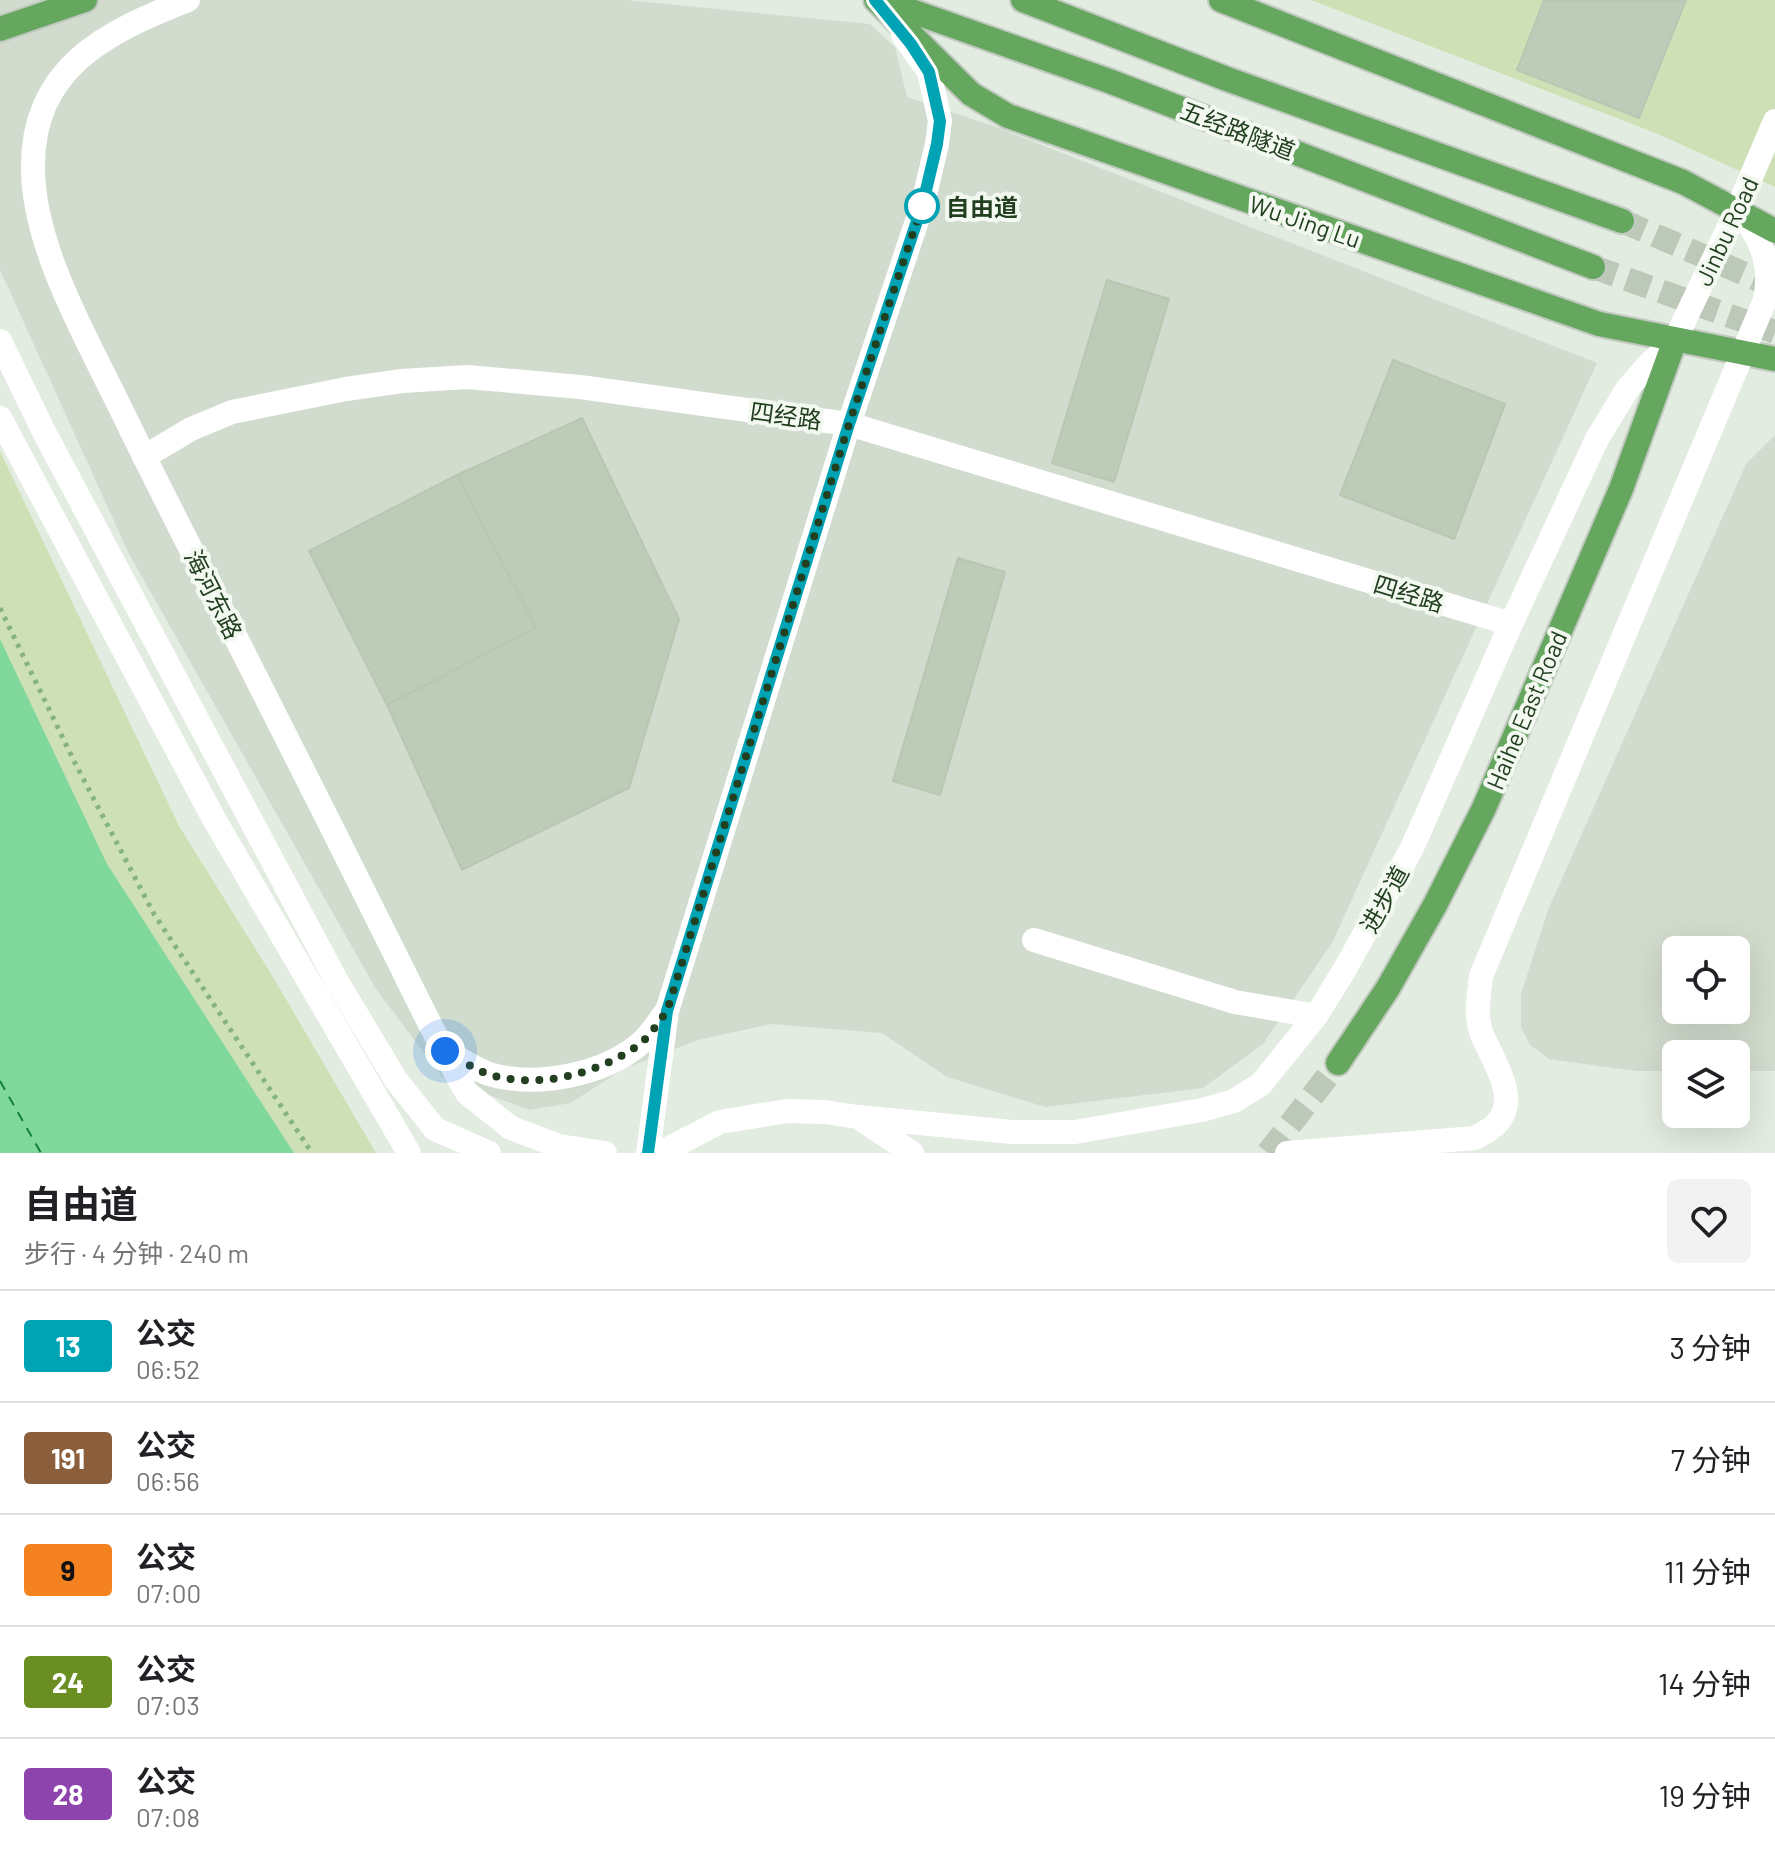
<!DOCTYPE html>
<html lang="zh">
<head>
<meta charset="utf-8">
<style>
	:root { --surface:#fff; --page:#f2f2f2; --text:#202124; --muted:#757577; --line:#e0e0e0 }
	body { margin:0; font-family:Barlow,"Noto Sans SC",sans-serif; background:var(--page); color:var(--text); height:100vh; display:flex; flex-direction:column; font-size:30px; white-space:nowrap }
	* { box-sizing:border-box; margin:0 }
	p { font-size:26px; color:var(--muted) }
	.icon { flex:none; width:44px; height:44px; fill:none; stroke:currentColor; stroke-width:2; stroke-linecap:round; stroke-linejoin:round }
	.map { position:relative; height:1153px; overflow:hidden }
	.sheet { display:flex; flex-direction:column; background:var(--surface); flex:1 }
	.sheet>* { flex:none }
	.badge { padding:0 16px; border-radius:6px; font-size:28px; line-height:52px }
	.controls { position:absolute; left:1662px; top:936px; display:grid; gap:16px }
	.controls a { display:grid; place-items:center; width:88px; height:88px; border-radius:12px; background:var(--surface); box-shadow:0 8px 32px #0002; font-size:40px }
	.you { position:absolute; width:40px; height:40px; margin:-20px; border:6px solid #fff; border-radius:50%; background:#1a73e8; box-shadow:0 0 0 12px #1a73e833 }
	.map>.badge { position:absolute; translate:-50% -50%; box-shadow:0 0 0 4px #fff }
	.round { display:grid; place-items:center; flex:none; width:84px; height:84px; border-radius:12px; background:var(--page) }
	.headline { display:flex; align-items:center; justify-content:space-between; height:136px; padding:0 24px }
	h1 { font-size:38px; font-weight:700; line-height:60px }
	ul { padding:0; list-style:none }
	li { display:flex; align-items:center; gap:24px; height:112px; padding:0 24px; border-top:2px solid var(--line) }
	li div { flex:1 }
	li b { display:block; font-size:30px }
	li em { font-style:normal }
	li .badge { min-width:88px; font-weight:700; text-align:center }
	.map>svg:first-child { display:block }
	.built { fill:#d2dcce; fill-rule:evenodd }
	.green { fill:#cee0b6 }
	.water { fill:#81d89d }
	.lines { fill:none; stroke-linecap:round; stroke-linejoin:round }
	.ferry { stroke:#128137; stroke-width:2; stroke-dasharray:10 8; stroke-linecap:butt }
	.building { fill:#bdcbb8; stroke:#b7c7b1; stroke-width:2 }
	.major-tunnel { stroke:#bcc9b9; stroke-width:24; stroke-dasharray:24 12; stroke-linecap:butt }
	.major-casing { stroke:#c1c9c0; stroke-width:28 }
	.path { stroke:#85b47d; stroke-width:5; stroke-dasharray:4 6; stroke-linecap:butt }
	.minor { stroke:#fff; stroke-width:24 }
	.major { stroke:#66a75f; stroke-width:24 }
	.line-casing { stroke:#fff; stroke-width:18 }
	.line { stroke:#00a3b4; stroke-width:12 }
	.walk { stroke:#223f1f; stroke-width:8; stroke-dasharray:0 14.4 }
	.stop-dot { fill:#fff; stroke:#00a3b4; stroke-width:4 }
	.labels { text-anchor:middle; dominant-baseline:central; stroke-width:8; stroke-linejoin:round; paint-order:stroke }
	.street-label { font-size:24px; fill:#223f1f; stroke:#f3f9f1 }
	.stop-label { font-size:24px; font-weight:bold; fill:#223f1f; stroke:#f3f9f1; text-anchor:start }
</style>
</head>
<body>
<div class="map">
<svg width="1775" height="1153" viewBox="0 0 1775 1153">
	<rect width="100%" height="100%" fill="#e3ece0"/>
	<path class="built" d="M0,0H626L870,24L895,47L907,97L996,127L1597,363L1332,943L1263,1044L1203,1088L1045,1107L947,1077L882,1033L771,1024L698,1040L623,1069L571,1103L529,1110L442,1077L376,989L129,554L0,270Z
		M1775,435V1071H1736V1054H1676V1071H1635L1549,1059L1530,1045L1521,1027V994L1548,910L1746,464ZM1676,950H1736V1010H1676Z"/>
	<path class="green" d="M1311,0H1775V187L1658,134Z
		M0,451L179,826L273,977L376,1153H0Z"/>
	<path class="water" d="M0,639L107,864L294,1153H0Z"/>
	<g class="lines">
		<path class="ferry" d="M0,1081L41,1153"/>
	</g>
	<path class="building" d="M1544,0H1686L1639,118L1517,70Z
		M1107,280L1169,299L1114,482L1052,463Z
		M1393,360L1505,404L1454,539L1340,495Z
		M582,418L679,619L629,788L462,870L387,705L309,551L457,475Z
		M457,475L536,628L387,705L309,551Z
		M958,558L1005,572L940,795L893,781Z"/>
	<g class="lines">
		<path class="major-tunnel" d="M1622,221L1775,287
			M1593,267L1775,332
			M1268,1153L1338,1063"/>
		<g class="major-casing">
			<path id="major" d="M876,0L971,94L1008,116L1599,324L1775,359
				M1023,0L1227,79L1622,221
				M1221,0L1683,182L1775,231
				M883,1L1109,81L1593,267
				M0,29L85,0
				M1338,1063L1388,988L1435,905L1484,808L1621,489L1675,340"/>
		</g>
		<path class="path" d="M0,608L75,763L154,914L312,1153"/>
		<path class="minor" d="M188,0C106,32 31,68 33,170C34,245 82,330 115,397C151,471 189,546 227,620C279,723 331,825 382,928C410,983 436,1040 467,1093L511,1128L559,1146L605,1153
			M0,341L44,432L336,980L396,1080L435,1129L489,1153
			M0,418L214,819L409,1153
			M144,457L191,429L232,412L346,389L402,381L467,377L580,387L849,424L1511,624
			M1034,940L1235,1002L1316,1016
			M445,1051C459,1058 474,1069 489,1074C536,1088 605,1075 642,1042C651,1034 658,1022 666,1012
			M858,1117L1012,1132H1075L1202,1110L1234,1101L1261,1084L1316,1016L1345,969L1412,848L1511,624L1597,439L1628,388L1648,365L1675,340L1737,210L1775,121
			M648,1153L667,1011L849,424L923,203L937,144L940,121L929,72L903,35
			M660,1153L720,1122L787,1111L825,1112L858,1117L912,1153
			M1287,1153L1475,1138C1481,1134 1491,1130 1496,1124C1522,1098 1491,1059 1481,1032C1475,1014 1479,995 1481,976L1765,300C1772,263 1762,240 1739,211"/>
		<use href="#major" class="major"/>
	</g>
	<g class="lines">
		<g class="line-casing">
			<path id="line" d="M648,1153L667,1011L849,424L923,203L937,144L940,121L929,72L911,44L875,0"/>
		</g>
		<use href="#line" class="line"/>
		<path class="walk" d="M445,1051C458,1058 473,1069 488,1074C538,1090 598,1074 640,1044C650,1036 659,1021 667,1011L849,424L923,203L922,206"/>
	</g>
	<circle class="stop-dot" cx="922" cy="206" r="16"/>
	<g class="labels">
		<g class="street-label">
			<text transform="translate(1238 130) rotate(21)">五经路隧道</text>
			<text transform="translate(1305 221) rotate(19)">Wu Jing Lu</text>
			<text transform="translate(1726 231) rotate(-65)">Jinbu Road</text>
			<text transform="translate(786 415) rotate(8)">四经路</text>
			<text transform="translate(1409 593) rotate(17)">四经路</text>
			<text transform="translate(214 594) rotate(63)">海河东路</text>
			<text transform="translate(1526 710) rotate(-67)">Haihe East Road</text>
			<text transform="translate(1384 899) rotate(-61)">进步道</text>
		</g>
		<g class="stop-label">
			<text x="946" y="206">自由道</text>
		</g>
	</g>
</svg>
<div class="controls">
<a><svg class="icon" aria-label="locate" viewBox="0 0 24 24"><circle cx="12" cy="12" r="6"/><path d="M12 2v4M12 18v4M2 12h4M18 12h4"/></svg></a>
<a><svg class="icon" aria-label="layers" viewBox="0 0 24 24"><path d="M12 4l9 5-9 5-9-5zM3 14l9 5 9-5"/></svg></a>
</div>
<div class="you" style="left:445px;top:1051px"></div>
</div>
<section class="sheet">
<div class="headline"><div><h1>自由道</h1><p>步行 · 4 分钟 · 240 m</p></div><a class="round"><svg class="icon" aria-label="heart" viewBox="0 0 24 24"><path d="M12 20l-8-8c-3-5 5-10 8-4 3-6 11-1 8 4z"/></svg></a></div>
<ul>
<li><span class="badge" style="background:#00a3b4;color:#fff">13</span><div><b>公交</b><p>06:52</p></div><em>3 分钟</em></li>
<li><span class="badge" style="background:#8b5e3c;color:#fff">191</span><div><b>公交</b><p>06:56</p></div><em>7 分钟</em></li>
<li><span class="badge" style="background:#f58220;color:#111">9</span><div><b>公交</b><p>07:00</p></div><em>11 分钟</em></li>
<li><span class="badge" style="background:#6b8e23;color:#fff">24</span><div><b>公交</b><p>07:03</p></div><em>14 分钟</em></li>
<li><span class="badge" style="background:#8e44ad;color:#fff">28</span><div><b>公交</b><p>07:08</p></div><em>19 分钟</em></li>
</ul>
</section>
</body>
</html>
